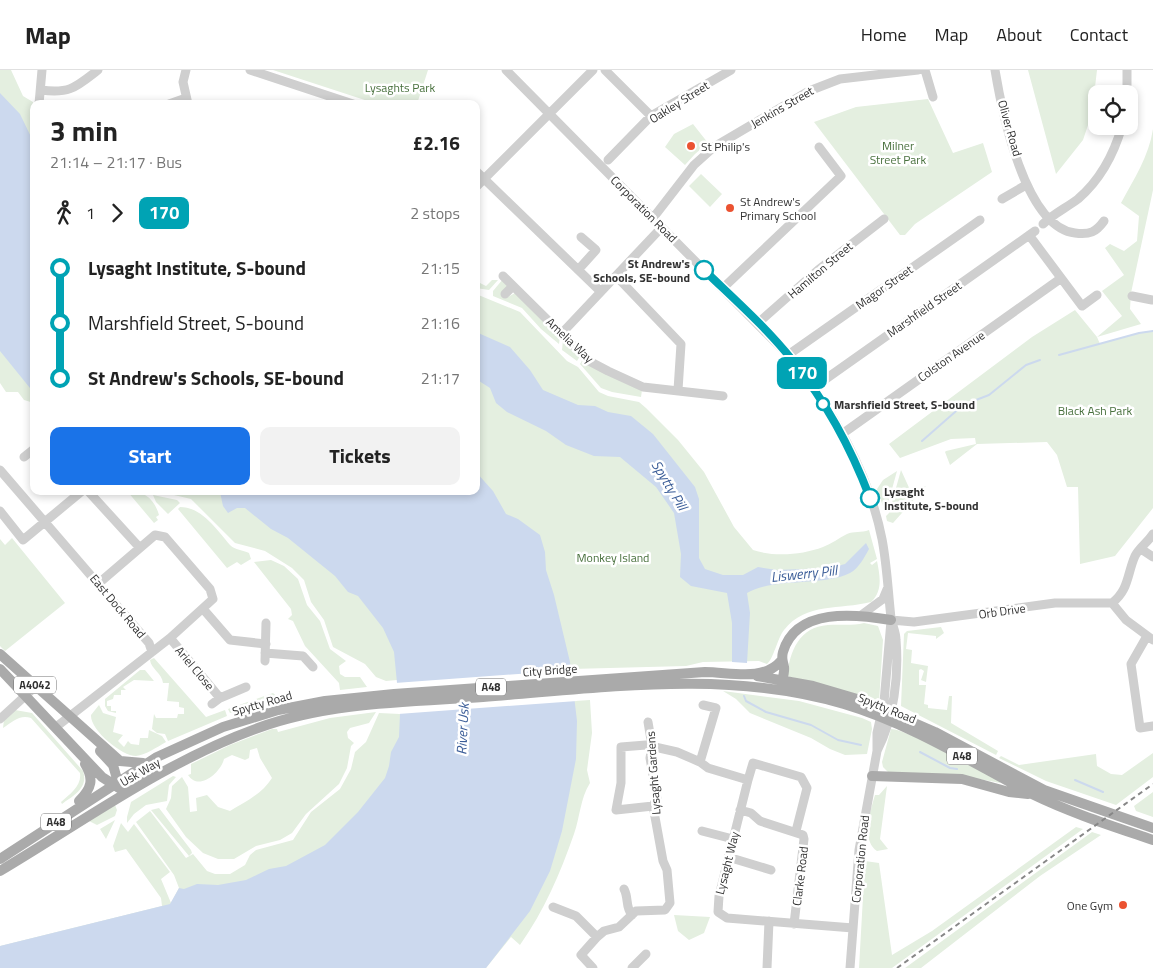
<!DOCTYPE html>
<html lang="en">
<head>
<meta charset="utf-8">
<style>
	:root { --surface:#fff; --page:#f2f2f2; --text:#222; --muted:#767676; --line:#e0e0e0; --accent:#1a73e8 }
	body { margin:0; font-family:"Titillium Web",sans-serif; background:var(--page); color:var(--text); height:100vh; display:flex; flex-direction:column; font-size:19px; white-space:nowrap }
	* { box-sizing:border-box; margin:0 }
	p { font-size:16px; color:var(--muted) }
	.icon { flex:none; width:28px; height:28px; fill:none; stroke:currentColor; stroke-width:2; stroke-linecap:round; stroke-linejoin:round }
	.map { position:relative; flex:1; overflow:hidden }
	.sheet { position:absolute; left:30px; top:30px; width:450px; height:395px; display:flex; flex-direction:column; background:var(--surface); border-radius:10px; box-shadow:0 2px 8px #0003 }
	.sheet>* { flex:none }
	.badge { padding:0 10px; border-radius:8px; font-size:18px; line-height:32px }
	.controls { position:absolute; left:1088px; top:15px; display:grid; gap:10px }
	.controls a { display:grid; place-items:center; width:50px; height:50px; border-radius:10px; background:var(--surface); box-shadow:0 2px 8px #0003; font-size:25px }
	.map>.badge { position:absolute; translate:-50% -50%; box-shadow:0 0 0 2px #fff }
	.legs { display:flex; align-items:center; gap:8px; height:55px; padding:0 20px; font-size:16px }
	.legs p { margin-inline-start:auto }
	.summary { display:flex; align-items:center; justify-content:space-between; height:85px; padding:0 20px }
	h1 { font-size:28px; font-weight:700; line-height:38px }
	.primary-button { display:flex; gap:10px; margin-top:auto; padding:10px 20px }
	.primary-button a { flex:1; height:58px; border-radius:10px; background:var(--accent); color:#fff; font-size:20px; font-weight:700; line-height:58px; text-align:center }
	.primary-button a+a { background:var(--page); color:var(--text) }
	ul { padding:0 20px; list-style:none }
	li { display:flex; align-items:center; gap:18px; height:55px; font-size:19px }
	li i { display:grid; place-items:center; width:8px; height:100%; margin:0 6px; background:currentColor }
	li i::after { content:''; width:12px; height:12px; margin:-6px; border:4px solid; border-radius:50%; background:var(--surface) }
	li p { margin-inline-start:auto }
	li:first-child i { background:linear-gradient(#0000 50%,currentColor 0) }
	li:last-child i { background:linear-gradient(currentColor 50%,#0000 0) }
	header { display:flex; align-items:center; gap:30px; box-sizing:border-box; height:70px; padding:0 25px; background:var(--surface); border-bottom:1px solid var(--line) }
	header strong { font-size:24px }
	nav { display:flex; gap:28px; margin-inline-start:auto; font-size:18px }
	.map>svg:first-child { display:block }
	.green { fill:#e4efe0 }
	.water { fill:#ccd9ee }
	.pier { fill:#fff }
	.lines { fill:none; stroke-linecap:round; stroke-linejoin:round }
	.stream { stroke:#ccd9ee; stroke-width:2 }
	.minor { stroke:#cfcfcf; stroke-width:9 }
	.major { stroke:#aaa; stroke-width:10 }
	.rail { stroke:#878787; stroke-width:2; stroke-dasharray:5 4; stroke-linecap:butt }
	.line-1-casing { stroke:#fff; stroke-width:11 }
	.line-1 { stroke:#00a3b4; stroke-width:8 }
	.poi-dot { fill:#eb5231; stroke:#fff; stroke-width:2 }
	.stop-1-dot { fill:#fff; stroke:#00a3b4; stroke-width:2.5 }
	.labels { text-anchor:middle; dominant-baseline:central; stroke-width:5; stroke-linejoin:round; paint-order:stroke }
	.shield { fill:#fff; stroke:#707070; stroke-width:1 }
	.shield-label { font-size:11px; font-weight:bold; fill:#323232 }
	.park-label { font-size:12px; fill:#48703d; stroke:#fff }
	.street-label { font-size:12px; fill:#323232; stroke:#fff }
	.poi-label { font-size:12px; fill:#323232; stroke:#fff; text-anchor:start }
	.stop-label { font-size:12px; font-weight:bold; fill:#323232; stroke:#fff; text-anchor:start }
	.water-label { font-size:14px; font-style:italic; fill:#3b5d98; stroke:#fff }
</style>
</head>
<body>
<header>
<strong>Map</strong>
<nav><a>Home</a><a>Map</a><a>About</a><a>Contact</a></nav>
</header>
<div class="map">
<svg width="1153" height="898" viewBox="0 0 1153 898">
	<rect width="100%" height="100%" fill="#fff"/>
	<path class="green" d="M0,0H11L23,26L33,32L34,127L0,72Z
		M273,0H428L417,34H377Z
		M1028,0H1097L1092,43L1083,70L1056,104Z
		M928,29L953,83L983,73L992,102L915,154L905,165H900L814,52L856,37Z
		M693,54L708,73L695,84L685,95L665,77L674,64Z
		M1153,59V120L1131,223L1130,239L1141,254L1097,267L1100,274L1139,263L1153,261V438L1115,486L1080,494L1078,417H1067L1057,385L1047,372L977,374L950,395L945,382L946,381L976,374L975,368L951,369L900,388L889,374L1032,267L1075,240L1097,267L1122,246L1102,221L1124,205L1105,178L1110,174L1124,181L1137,171L1139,146L1121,133C1134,109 1149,86 1153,59Z
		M701,104L722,124L710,137L689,116Z
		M0,197L34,230V333L24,330L18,322H6L0,313Z
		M503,209L508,216L503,222L508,227L515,223L560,266L559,274L541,259L522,238L493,226V221Z
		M492,210H498L489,220L476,218V211L486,216Z
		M476,224L520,242L567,291L578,297L599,322L608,326L639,332L646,338L678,370L704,402L734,457L753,480C774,487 802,485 823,477C831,474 839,468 847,464C854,461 861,463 869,460L877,489L870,493L872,495L877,491C880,506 883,521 871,532C840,540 806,532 784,560C777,569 774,588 767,594L759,591L703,592L686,596L571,599L575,631L590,630L592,663L587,700L590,713C580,729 580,747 574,764C560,804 544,841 520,875L511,867L486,898H410L476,421Z
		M563,270L580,286L577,291L562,280Z
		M583,289L642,320L641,327L612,322L601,318L580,294Z
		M901,400L911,422L926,416L893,453L887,451L886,446L889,443Z
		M897,401L886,441L885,442L877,419L883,410Z
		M127,421C144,421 154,428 159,445L156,447L158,450L154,453Z
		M157,421H276L423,605L376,772L0,898V876L162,836L161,828L126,779L115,782L113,776L121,753L128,762L134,754L170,802L161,809L171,833L179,818L174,805L136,752L150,741L186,788L193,784L207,801L215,804H230L245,795L250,785L256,780L293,770L311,742L340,719L351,699L355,682L366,672L379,643L400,644L397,610L386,611L376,607L365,594L333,577L324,550L311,532L304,510L292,498L265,481L235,473L191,429Z
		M153,425L177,430L180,433L168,444L156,432Z
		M180,437C202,437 217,460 230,475C235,480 243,480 249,483L251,489L241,495L237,492L227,498L178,439Z
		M12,468L65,533L5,581L0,576V469L5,475Z
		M271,490L284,496L298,509L307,535L320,551L330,579L346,591L339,596L340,604L345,607H360L367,617L340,620L339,613L305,576L293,551L288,549L292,545L291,539L254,492Z
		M864,553L878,556L883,570L879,632L787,606C790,581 799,557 828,555C840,554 852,556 864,553Z
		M941,557L944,563L936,569V566L908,563L906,579L912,580L911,593L928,596L926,612L921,610L924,601L921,599L919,600V615H926L924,634L928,635V638L947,640L949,626H952L951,653L998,681L996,685L901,636L904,564L907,561Z
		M154,588L206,647L225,640L227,646L168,671L165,664L157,663L152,659L154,644L156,648H177L178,644H184V638L179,637V632L167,631L169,613H163C162,603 151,599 150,590Z
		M140,600H145L154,611L134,610L123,617L126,620H121V625H114L113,629L107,631V636H111V641H116V643L108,641L105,636V629Z
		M723,621L799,631L862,648L871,652L872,659L867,684L845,685L830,679L811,668L750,643L736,629Z
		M273,623L281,630L230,643L228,639Z
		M99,635L103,643L116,647L113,662L123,665L118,671L124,677L128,671L131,674L139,675L140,668H148L149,660L162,666L166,672C157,677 146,685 136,686C122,686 90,660 91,645Z
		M15,640L32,643L83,701C89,718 73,726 62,734L61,732C70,724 82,716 80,703L31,648C20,644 12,652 3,658L4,650Z
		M376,642L369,653L350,658L347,662L348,668L354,673L351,676L347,698L339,714L306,744L292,763L280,770L256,776L234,789H218L203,783L186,767L166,739L171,728L172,716L182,707L188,717L190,742L197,741L196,728L207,725L218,737L230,741C245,732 262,724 272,708L260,688L257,678L250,680L249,688L245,690L232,685L224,689C221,702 199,722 188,705L191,704V694L230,675L272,659H277L278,662L330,648Z
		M891,659C905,659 990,701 1001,713L956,705L889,703L883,697L882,692Z
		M1153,683V707L1116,735L1046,711L999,688L1001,686L1019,695L1096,684L1097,696L1111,704L1122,705Z
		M173,706L176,707L169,715L167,731L146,735L134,744L127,753V747L131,732Z
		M887,716L880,769L888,779L877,781C861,770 870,742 875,725H879Z
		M1153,722V747L1136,741L1134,736Z
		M115,735L117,740L115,746L97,755L89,751Z
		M159,738L191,780L192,783L189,786L151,740Z
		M115,750L106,769L100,759Z
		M1076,757L1083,759L892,898H859L865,791L879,793L892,885L932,861Z
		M1092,762L1101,765L1040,806L921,898H905Z
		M674,845L710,847L704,863L689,870L678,861Z"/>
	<path class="water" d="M0,23L20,44L34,73V323L0,281Z
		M476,262L510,277L530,300L543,320L578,335L595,336L608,342L631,346L653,364L695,417L699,429V488L705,499L723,505H743L758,497L777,500L830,498L845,494L866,473L869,479C864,488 859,498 850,503C822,517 774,507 747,523L750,543L747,593L732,592V553L727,523L691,516L680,507L681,484L674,443L656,417L620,387L594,386L566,375L546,361L507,342L496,333L490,318L476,309Z
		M476,402L493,421L506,444L518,449L540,465L545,482L546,500L554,525L570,592L577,651L576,689L562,761L550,801L530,841L486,898H0V876L170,834L179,818L184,819L197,814L218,815L246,810L269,799L286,796L325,775L358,742L385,708L389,696L391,682L399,667L400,644L394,582L383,558L358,526L348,522L335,506L288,468L271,459L245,438H237L228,443L223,436L220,422L217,421H476Z"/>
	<path class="pier" d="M573,600L577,631L398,644L395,613Z"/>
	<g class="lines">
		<path class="stream" d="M1059,285L1139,263L1153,261
			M922,371L963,335L989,325L1026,295L1040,290
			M744,626L746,631L766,642L811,655L838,670L861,675
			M920,682L950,698L957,699
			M1075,710L1103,722"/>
		<path class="minor" d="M186,0L183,12L188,34
			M250,0L353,34
			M506,0L788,285C831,336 869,403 882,469C887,495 888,521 891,548C892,555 896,562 896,570C899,606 894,648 877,681
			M605,0L651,46
			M925,0L933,27
			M995,0C1002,42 1025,157 1075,163C1090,165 1096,162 1104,151
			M41,20C70,24 76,17 98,0
			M1127,24V0
			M39,34L42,0
			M169,34L186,28
			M608,90L651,46L731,0
			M476,101L600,221
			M476,117L593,0
			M1002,129L1026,115
			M653,148L694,95L714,77L809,21L840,9L918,0
			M1043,154C1053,144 1066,138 1078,129C1100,110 1114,84 1122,56
			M1029,165L1082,236L1097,225
			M578,200L596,180L581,167
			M503,206L589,291L608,301L643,317L723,326
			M616,206L681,274L678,320
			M723,218L841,106L819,77
			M505,224L513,216
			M1132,226L1152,230
			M758,253L818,200L884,149
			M562,263L662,157
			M788,285L980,150
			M813,318L1035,161
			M842,364L1060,209
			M24,387L34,379
			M0,400L149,573L152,582
			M88,421L140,478
			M0,441L23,470L82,421
			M1141,479L1153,487
			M1112,533C1129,520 1127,504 1135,486C1139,478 1148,472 1153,464
			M204,540L230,570L266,574
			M860,546L883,529L888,517
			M891,550L914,552L1055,533H1112L1126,550L1153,570
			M1147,566L1131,594L1140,658L1153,656
			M170,568L220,628
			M265,583L303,586L313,597
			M265,591L266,553
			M212,634L220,628L246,617
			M0,649L36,616
			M56,657L170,568L213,529L210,519L165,467L155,465L99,513
			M700,692L716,638L703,635
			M748,710L753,693L801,707L807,718L796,761
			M653,736L616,740L621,713V677L646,675L677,682L700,692L708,698L748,710L719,826L718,842L727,848L853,858
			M740,740L751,743L760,751L803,765L804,769L794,854
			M702,761L733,769
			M728,787L771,800
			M624,819C629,828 625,837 632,845
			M553,837L576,846L597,867
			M593,898L581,885L597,867L604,861L619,857L636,841L665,840L670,833L667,800L663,791L653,736L657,728L650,688L652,676L648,652
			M632,898L646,884
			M767,898L769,851
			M850,898L859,780L877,681V663L884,632L891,551"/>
		<path class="major" d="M0,584L120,691L143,693
			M0,599L102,707L119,718L140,710
			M757,606L813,616L864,631L935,662L1044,720L1153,758
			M781,616C782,610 785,602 784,597C783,591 781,589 783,582C796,537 856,544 891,550
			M100,681L113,695L119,716
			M872,706L962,709L1009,722L1028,724
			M79,731C92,718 94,709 85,694
			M0,789L157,687L223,657L278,640L325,631L394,624L705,602C730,602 763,612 781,591
			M0,801C84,751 166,691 258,658C329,632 408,632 483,627C603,618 726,599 844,634C911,654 971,692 1032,724C1071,743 1112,756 1153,770"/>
		<path class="rail" d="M897,898L1153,714"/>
	</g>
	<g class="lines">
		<g class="line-1-casing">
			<path id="line-1" d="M704,200C734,229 767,258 793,291C826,332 851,378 870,428"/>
		</g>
		<use href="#line-1" class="line-1"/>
	</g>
	<g class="poi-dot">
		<circle cx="691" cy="76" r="5"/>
		<circle cx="730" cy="138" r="5"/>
		<circle cx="1123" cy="835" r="5"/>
	</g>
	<g class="stop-1-dot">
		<circle cx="704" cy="200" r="9"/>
		<circle cx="823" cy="334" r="6"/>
		<circle cx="870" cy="428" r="9"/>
	</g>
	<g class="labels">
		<g class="shield">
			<rect x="14" y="606.5" width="42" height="17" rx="4"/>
			<rect x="476" y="608.5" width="30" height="17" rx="4"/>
			<rect x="947" y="677.5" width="30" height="17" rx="4"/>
			<rect x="41" y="743.5" width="30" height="17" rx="4"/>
		</g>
		<g class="shield-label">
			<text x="35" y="615">A4042</text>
			<text x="491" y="617">A48</text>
			<text x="962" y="686">A48</text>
			<text x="56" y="752">A48</text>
		</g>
		<g class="park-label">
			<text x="400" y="17">Lysaghts Park</text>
			<text x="898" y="75">Milner<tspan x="898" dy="14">Street Park</tspan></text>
			<text x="1095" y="340">Black Ash Park</text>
			<text x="613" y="487">Monkey Island</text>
		</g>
		<g class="street-label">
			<text transform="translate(679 32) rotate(-32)">Oakley Street</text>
			<text transform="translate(782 37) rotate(-30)">Jenkins Street</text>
			<text transform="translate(1010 58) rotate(74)">Oliver Road</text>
			<text transform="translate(644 139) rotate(45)">Corporation Road</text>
			<text transform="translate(820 200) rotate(-40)">Hamilton Street</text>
			<text transform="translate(884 217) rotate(-35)">Magor Street</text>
			<text transform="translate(924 239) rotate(-35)">Marshfield Street</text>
			<text transform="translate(570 270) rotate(43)">Amelia Way</text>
			<text transform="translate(951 286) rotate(-35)">Colston Avenue</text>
			<text transform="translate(118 536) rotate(50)">East Dock Road</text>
			<text transform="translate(1002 541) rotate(-8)">Orb Drive</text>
			<text transform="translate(195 598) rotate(50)">Ariel Close</text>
			<text transform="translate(550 600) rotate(-4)">City Bridge</text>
			<text transform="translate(262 633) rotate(-16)">Spytty Road</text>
			<text transform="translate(887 638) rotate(22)">Spytty Road</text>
			<text transform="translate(140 702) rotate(-30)">Usk Way</text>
			<text transform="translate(653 703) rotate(-94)">Lysaght Gardens</text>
			<text transform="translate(860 789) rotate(-84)">Corporation Road</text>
			<text transform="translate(727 793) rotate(-76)">Lysaght Way</text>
			<text transform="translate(800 806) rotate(-83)">Clarke Road</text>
		</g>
		<g class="poi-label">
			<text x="701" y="76">St Philip's</text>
			<text x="740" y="131">St Andrew's<tspan x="740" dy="14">Primary School</tspan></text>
			<text x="1113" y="835" text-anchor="end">One Gym</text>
		</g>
		<g class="stop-label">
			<text x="690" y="193" text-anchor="end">St Andrew's<tspan x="690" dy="14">Schools, SE-bound</tspan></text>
			<text x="834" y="334">Marshfield Street, S-bound</text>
			<text x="884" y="421">Lysaght<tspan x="884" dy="14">Institute, S-bound</tspan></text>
		</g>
		<g class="water-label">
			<text transform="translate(670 415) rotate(59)">Spytty Pill</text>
			<text transform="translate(804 503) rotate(-6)">Liswerry Pill</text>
			<text transform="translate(462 659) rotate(-87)">River Usk</text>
		</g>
	</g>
</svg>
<div class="controls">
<a><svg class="icon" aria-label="locate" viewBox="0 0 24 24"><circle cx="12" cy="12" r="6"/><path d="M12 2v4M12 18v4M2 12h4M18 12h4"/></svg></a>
</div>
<b class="badge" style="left:802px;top:303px;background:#00a3b4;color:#fff">170</b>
<section class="sheet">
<div class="summary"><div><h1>3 min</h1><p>21:14 – 21:17 · Bus</p></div><b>£2.16</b></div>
<div class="legs"><svg class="icon" aria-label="walk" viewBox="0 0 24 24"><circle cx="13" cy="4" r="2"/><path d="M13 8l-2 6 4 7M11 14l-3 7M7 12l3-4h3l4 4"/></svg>1<svg class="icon" aria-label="forward" viewBox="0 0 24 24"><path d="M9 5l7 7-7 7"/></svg><b class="badge" style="background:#00a3b4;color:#fff">170</b><p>2 stops</p></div>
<ul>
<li><i style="color:#00a3b4"></i><b>Lysaght Institute, S-bound</b><p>21:15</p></li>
<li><i style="color:#00a3b4"></i><span>Marshfield Street, S-bound</span><p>21:16</p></li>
<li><i style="color:#00a3b4"></i><b>St Andrew's Schools, SE-bound</b><p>21:17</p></li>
</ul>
<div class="primary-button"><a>Start</a><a>Tickets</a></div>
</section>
</div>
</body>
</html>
